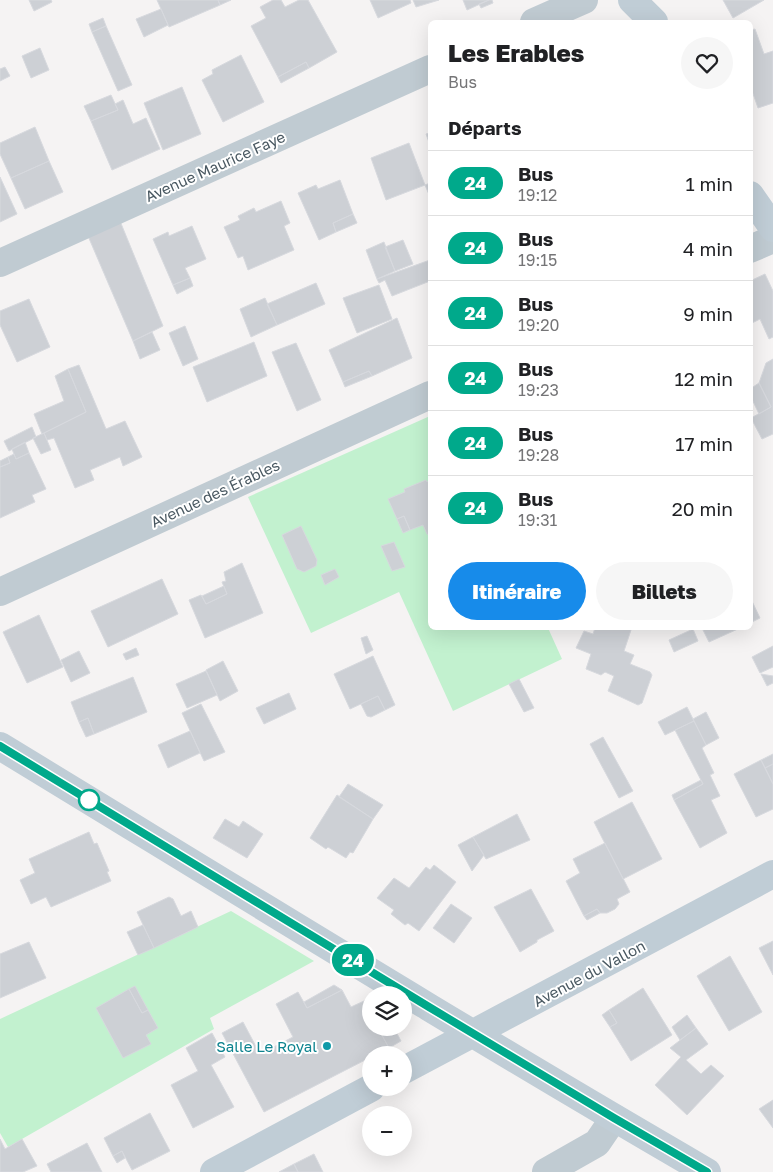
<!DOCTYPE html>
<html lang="fr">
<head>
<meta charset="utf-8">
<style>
	:root { --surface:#fff; --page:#f6f6f6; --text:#202124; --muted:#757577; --line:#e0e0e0; --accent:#178bea }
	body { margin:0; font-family:"Golos Text",sans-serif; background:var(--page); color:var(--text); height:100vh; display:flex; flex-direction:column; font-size:19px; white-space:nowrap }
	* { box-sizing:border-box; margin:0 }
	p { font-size:16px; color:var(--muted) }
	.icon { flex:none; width:28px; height:28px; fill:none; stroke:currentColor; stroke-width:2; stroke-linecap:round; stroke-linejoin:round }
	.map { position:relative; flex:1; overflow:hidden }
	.sheet { position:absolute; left:428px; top:20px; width:325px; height:610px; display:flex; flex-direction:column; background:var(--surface); border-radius:8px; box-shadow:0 5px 20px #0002 }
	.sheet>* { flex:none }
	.badge { padding:0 10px; border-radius:16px; font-size:18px; line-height:32px }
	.fabs { position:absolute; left:362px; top:986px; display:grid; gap:10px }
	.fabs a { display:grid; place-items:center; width:50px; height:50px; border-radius:50%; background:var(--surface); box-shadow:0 5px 20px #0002; font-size:25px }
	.map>.badge { position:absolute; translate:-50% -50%; box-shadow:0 0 0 2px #fff }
	h2 { padding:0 20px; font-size:19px; line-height:45px }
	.round { display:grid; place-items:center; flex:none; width:52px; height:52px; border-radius:26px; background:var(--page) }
	.overview { display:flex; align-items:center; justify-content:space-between; height:85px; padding:0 20px }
	h1 { font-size:24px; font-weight:800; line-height:38px }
	.button { display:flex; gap:10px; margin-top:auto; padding:10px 20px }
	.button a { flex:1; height:58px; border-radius:30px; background:var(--accent); color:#fff; font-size:20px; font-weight:800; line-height:58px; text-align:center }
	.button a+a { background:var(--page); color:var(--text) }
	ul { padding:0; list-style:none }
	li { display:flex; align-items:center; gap:15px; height:65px; padding:0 20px; border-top:1px solid var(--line) }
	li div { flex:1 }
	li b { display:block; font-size:19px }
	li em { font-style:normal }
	li .badge { min-width:55px; font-weight:700; text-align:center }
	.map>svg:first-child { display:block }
	.green { fill:#c2f1cf }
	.building { fill:#cdd0d5; stroke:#d7d9de }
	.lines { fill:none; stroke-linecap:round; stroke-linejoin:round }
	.street { stroke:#c0cbd2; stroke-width:28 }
	.secondary { stroke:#c0cdd6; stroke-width:28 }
	.line-casing { stroke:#fff; stroke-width:11 }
	.line { stroke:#00a98b; stroke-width:8 }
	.stop-dot { fill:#fff; stroke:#00a98b; stroke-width:2.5 }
	.culture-dot { fill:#0f9aa8; stroke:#fff; stroke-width:2 }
	.labels { text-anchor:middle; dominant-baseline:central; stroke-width:4; stroke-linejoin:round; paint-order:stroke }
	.street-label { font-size:15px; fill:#495861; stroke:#fff }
	.culture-label { font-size:15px; fill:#0d838f; stroke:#fff; text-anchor:end }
</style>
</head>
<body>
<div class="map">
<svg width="773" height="1172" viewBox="0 0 773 1172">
	<rect width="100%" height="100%" fill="#f5f3f3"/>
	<path class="green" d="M430,416V628H548L562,659L453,711L399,592L311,633L248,497Z
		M231,911L314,961L210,1018L214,1029L8,1147L0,1133V1019Z"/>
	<path class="building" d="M29,0H51L52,2L34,11Z
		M157,0H218L220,5L169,27Z
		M218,0H231L220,5Z
		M273,0H281L285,7L299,0H308L337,52L309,68L306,62L278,77L251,26L266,18L260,7Z
		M370,0H410L411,3L378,18Z
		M413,0H439L416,7Z
		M463,0H489L467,10Z
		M489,0H492L493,3L481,8L479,4Z
		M723,0H764L733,18Z
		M161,9L168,25L144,37L136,19Z
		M103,18L106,26L92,32L89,24Z
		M106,26L132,85L118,91L92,32Z
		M755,29L764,54L773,51V103L758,108L750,85V30Z
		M40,48L49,70L31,78L22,56Z
		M241,55L264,102L223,122L202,80L213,74L212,70Z
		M306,62L309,68L281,83L278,77Z
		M5,67L10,76L0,81V69Z
		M182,87L201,134L163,150L144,103Z
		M111,95L118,110L91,121L84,106Z
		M123,100L133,124L146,118L160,149L112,170L91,121L118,110L115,104Z
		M35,127L49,161L11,178L0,154V143Z
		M430,133V145L426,134Z
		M409,143L425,185L386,200L371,158Z
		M49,161L63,192L25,209L11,178Z
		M0,177L17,214L0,222Z
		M340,180L353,214L333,223L336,232L319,240L298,193L316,185L318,189Z
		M430,183V197L425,185Z
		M281,201L290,223L284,226L294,250L248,270L243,256L238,258L224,227L240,220L238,216L254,208L256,212Z
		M353,214L357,223L336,232L333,223Z
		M120,221L163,326L133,341L88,236Z
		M192,226L206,259L185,268L190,278L173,285L153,239L168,232L169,236Z
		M403,240L413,264L395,271L385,247Z
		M384,242L395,271L377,279L366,250Z
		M430,260V281L392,296L385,280L379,283L377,279Z
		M765,274L773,291V337L769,339L760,319L750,324V281Z
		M190,278L193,286L177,294L173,285Z
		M316,283L325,304L277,325L267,304Z
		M379,285L392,319L357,333L343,298Z
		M265,298L277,325L251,337L240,309Z
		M29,299L50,347L17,362L0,325V311Z
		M397,318L412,358L372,376L369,371L343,382L329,350Z
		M185,326L198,359L183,366L169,333Z
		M152,332L160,350L140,359L133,341Z
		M254,342L267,376L207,402L193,367Z
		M296,343L321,400L297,411L272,352Z
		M773,359V434L762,439L751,418L771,407L759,383L766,363Z
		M79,365L106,429L125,421L142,457L123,466L120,457L90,470L94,480L75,488L54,438L47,440L44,433L86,412L68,369Z
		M68,369L86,412L42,434L34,414L64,401L55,376Z
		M369,371L372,376L345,387L343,382Z
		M759,383L771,407L759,414L750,395V389Z
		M32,427L36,437L9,451L4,441Z
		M44,433L51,450L41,454L33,438Z
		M25,442L29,453L16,459L12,449Z
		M29,453L46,489L32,495L35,502L0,518V467L10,463L8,457L14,454L16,459Z
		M8,457L10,463L0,467V461Z
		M426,480L427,482L430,480V536L427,534L423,525L410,530L404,516L397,519L388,499L405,492L404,489Z
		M404,516L410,530L403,533L397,519Z
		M301,526L317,560L316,566L304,572L297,569L282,535Z
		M394,542L405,567L392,571L381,546Z
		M242,563L263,613L205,638L189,600L201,595L206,604L227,594L222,582L226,581L224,572Z
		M335,569L339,577L325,585L321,575Z
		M162,579L178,614L108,647L91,611Z
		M224,586L227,594L206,604L202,596Z
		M750,597L760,618L750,623Z
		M39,615L63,667L27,683L3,632Z
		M595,628H630L631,630L624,651L634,655L630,664L650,672L652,675L642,703L638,705L608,691L614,676L605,672L601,675L586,669L591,654L576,648L584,631L593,634Z
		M702,628H740L709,642Z
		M693,629L698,641L674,652L669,640Z
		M367,636L373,650L366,654L361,638Z
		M773,646V667L760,673L752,657Z
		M136,648L139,655L126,660L123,654Z
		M79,651L90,673L71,682L61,660Z
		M373,656L395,705L385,710L378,696L350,709L334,674Z
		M223,661L238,691L220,701L206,670Z
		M206,671L217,695L187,708L176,684Z
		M761,674L773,676V683L767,686Z
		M133,677L147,712L94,734L88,718L79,722L71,702Z
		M519,679L534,708L524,712L509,684Z
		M289,693L296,709L264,724L256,708Z
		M378,696L385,710L371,717L367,716L361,704Z
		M201,704L225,752L204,761L182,713Z
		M687,707L694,721L665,735L658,722Z
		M706,712L719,738L706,745L693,719Z
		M88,718L94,734L86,737L79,722Z
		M694,721L706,745L702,748L714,773L710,775L720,796L711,800L727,833L700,848L674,800L703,784L675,730Z
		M190,731L200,753L168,768L158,745Z
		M603,737L633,791L619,798L590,744Z
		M773,754V764L765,768L761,760Z
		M761,760L773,784V809L756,817L734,774Z
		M773,764V784L765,768Z
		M701,780L703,784L674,800L672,795Z
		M348,784L383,805L373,819L339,797Z
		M337,795L373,819L353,853L350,852L346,858L328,847L326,849L310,838Z
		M632,802L662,859L623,879L594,822Z
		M517,814L530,840L486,859L473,837Z
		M225,819L239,827L243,821L263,834L247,858L213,838Z
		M89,832L94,844L97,843L109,871L107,872L111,881L51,907L46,897L31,904L20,880L35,873L29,859Z
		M473,837L484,855L472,871L458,845Z
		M605,843L630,892L617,899L619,904L615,909L607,913H600L597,909L584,916L566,881L580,873L573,859Z
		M434,865L456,882L419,931L408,923L405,925L391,914L394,910L377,898L394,878L409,888L426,867L430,870Z
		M531,889L554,931L537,940V942L520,952L494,907Z
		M169,897L173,899L181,916L191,911L198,927L154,948L137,912Z
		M451,904L472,918L454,943L433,928Z
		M597,909L600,913L587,920L584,916Z
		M143,925L154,948L138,955L127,932Z
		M773,941V975L759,948Z
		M29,942L46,978L0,998V954Z
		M730,956L762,1012L729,1031L697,976Z
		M334,985L342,990L307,1008L304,1002Z
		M135,986L148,1010L142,1013L129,989Z
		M643,988L672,1035L631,1061L610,1027L617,1023L609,1010Z
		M129,989L142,1013L148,1010L158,1028L146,1035L151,1044L123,1058L96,1008Z
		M342,990L351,1007L364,1001L371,1015V1028H378L389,1048L375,1055H371V1057L264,1112L222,1033L243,1022L260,1054L293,1037L276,1004L298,992L307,1008Z
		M371,997V1015L364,1001Z
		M609,1010L617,1023L610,1027L602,1015Z
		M687,1015L696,1028L680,1040L672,1027Z
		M378,1028H394L401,1041L389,1048Z
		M696,1028L708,1044L686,1060L701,1074L711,1065L724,1076L687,1115L655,1085L681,1057L670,1048Z
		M212,1033L225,1057L211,1065L234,1107L193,1128L171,1085L198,1071L186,1048Z
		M773,1100V1128L759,1109Z
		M150,1113L170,1151L132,1170L122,1151L113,1156L104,1138Z
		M0,1139L5,1149L22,1139L37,1166L23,1172H0Z
		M87,1143L102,1172H51L47,1164Z
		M122,1151L125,1158L117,1163L113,1156Z
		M314,1154L323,1172H298L294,1164Z
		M294,1164L298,1172H279Z"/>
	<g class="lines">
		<path class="street" d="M534,22L584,0
			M750,249L773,239
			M0,263L430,69
			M0,592L430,395
			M546,1172L597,1143L614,1118"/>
		<path class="secondary" d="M632,0L654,22
			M750,195L773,228
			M0,746C235,889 469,1034 707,1172
			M404,1070L773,874
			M214,1172L371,1088"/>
	</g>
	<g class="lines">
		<g class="line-casing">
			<path id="line" d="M0,746L429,1007L614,1118L707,1172"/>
		</g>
		<use href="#line" class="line"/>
	</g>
	<circle class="stop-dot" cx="89" cy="800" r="10"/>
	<circle class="culture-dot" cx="327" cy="1046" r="5"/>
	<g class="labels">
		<g class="street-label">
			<text transform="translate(215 166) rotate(-24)">Avenue Maurice Faye</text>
			<text transform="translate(215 493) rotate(-25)">Avenue des Érables</text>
			<text transform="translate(589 973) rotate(-28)">Avenue du Vallon</text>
		</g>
		<g class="culture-label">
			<text x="317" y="1046">Salle Le Royal</text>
		</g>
	</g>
</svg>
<div class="fabs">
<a><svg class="icon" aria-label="layers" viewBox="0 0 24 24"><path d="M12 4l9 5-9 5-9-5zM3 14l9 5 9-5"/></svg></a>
<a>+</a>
<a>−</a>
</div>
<b class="badge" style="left:353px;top:960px;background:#00a98b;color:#fff">24</b>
<section class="sheet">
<div class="overview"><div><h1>Les Erables</h1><p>Bus</p></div><a class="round"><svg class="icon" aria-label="heart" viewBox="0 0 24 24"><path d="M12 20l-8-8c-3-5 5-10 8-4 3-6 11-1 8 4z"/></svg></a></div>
<h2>Départs</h2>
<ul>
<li><span class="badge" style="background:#00a98b;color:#fff">24</span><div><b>Bus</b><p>19:12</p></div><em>1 min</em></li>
<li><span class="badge" style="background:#00a98b;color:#fff">24</span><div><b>Bus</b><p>19:15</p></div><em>4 min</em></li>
<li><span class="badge" style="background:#00a98b;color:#fff">24</span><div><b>Bus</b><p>19:20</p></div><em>9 min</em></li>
<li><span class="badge" style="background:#00a98b;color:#fff">24</span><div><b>Bus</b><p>19:23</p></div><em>12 min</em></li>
<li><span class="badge" style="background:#00a98b;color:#fff">24</span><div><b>Bus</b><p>19:28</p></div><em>17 min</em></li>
<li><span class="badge" style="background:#00a98b;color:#fff">24</span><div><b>Bus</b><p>19:31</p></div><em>20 min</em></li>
</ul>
<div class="button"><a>Itinéraire</a><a>Billets</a></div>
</section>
</div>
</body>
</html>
